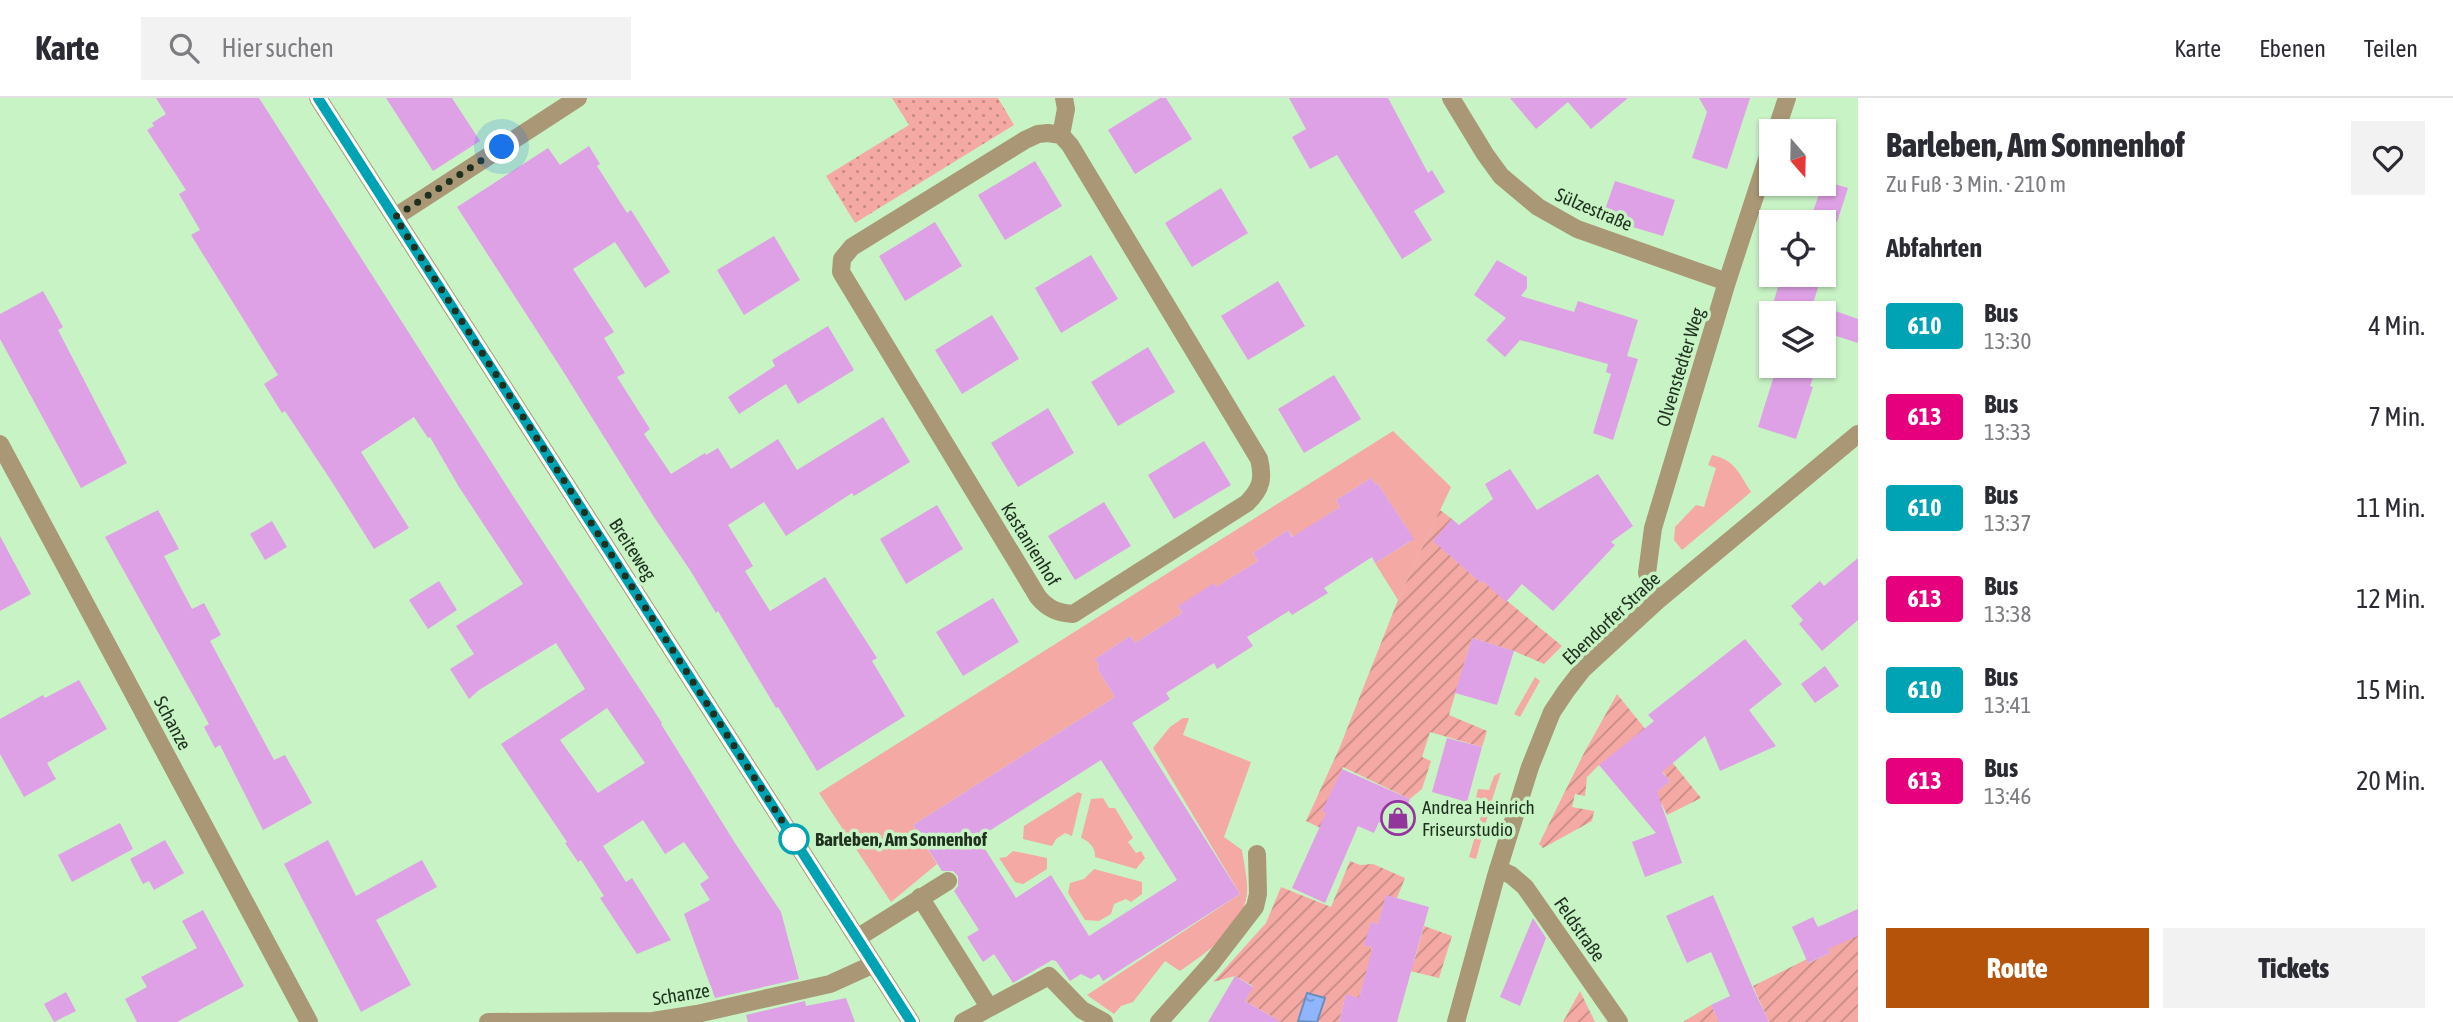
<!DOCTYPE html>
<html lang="de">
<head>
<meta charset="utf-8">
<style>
	:root { --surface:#fff; --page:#f2f2f3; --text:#2b2b33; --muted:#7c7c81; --line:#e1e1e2; --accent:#b45309 }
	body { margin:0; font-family:"Asap Condensed",sans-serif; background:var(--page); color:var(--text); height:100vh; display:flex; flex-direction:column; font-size:26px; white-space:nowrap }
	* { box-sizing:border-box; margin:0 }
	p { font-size:23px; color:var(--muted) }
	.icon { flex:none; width:38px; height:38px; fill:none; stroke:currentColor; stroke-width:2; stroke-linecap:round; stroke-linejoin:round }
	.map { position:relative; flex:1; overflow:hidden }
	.panel { display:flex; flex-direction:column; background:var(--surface); width:595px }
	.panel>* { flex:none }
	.badge { padding:0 14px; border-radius:5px; font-size:24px; line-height:46px }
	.needle { width:46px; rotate:160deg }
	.tools { position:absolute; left:1759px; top:21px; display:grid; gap:14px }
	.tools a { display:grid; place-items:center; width:77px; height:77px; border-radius:0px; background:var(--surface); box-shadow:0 2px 5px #0004; font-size:35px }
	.you { position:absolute; width:35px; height:35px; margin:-18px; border:5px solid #fff; border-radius:50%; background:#1a73e8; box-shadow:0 0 0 10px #1a73e833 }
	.map>.badge { position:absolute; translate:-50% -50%; box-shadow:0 0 0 4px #fff }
	h2 { padding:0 28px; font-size:26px; line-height:63px }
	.round { display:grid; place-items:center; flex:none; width:74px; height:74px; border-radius:0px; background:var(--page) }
	.headline { display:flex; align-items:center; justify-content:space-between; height:119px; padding:0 28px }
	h1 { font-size:33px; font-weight:800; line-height:52px }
	.button { display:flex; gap:14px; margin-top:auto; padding:14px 28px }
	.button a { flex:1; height:80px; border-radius:0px; background:var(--accent); color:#fff; font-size:28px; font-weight:800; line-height:80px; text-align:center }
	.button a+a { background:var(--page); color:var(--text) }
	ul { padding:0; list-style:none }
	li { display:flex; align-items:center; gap:21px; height:91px; padding:0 28px }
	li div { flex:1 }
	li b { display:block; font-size:26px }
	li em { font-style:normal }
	li .badge { min-width:77px; font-weight:700; text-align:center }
	header { display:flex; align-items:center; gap:42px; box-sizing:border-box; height:98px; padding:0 35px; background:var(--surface); border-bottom:2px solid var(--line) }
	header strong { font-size:33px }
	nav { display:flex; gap:38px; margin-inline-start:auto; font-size:24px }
	.search { width:490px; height:63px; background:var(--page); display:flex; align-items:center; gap:18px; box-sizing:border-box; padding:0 24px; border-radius:0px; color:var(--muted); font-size:26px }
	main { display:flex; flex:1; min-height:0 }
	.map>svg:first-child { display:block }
	.grass { fill:#f5a9a4 }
	.park { fill:url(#park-dots) }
	.garden { fill:url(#garden-furrows) }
	.water { fill:url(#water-ripples); stroke:#6e8dbc; stroke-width:2 }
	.building { fill:#dfa1e5; fill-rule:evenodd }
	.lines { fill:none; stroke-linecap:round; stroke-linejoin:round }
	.minor { stroke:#a99775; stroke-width:18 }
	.line-casing { stroke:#fff; stroke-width:16 }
	.line { stroke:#00a3b4; stroke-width:10 }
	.walk { stroke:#1f301f; stroke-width:7; stroke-dasharray:0 12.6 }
	.stop-dot { fill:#fff; stroke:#00a3b4; stroke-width:3.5 }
	.labels { text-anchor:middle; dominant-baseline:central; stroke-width:7; stroke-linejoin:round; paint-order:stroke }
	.street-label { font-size:19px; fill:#1f301f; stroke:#c8f3c5 }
	.poi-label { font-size:19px; fill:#1f301f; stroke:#c8f3c5; text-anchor:start }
	.stop-label { font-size:19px; font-weight:bold; fill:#1f301f; stroke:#c8f3c5; text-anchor:start }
</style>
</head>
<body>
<header>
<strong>Karte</strong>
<div class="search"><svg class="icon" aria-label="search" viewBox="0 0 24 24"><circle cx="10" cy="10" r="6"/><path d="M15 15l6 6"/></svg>Hier suchen</div>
<nav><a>Karte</a><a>Ebenen</a><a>Teilen</a></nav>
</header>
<main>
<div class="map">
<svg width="1858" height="924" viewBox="0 0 1858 924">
	<defs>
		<pattern id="park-dots" width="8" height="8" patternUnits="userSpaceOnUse" patternTransform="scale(1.75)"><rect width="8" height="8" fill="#f5a9a4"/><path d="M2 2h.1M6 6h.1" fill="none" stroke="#c68a85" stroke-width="1.8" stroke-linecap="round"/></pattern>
		<pattern id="garden-furrows" width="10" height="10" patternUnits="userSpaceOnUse" patternTransform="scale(1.75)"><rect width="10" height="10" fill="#f5a9a4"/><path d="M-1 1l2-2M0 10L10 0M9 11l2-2" fill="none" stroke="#c68a85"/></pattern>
		<pattern id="water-ripples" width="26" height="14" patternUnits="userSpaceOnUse" patternTransform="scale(1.75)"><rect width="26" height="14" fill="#90b5ff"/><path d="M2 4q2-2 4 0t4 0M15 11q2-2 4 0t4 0" fill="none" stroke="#7594ce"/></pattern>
	</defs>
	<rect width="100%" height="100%" fill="#c8f3c5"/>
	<path class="grass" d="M1393,333L1451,389L1398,502L1375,465L1411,443L1410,435L1378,386L1376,387L1371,380L1336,402L1340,409L1293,439L1288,432L1253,455L1258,463L1216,489L1178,508L1182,515L1135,545L1130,538L1095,561L1099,568L1097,570L1115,599L913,727L937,766L891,804L819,695Z
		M1712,357C1735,362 1739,375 1751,394L1682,452L1674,442L1675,429L1696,407L1704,409L1716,370L1708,367Z
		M1535,579L1540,583L1520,619L1514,616Z
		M1183,620H1189L1183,637L1251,664L1224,739L1242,752C1244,766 1248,781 1247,796C1243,830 1206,855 1180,873L1165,863L1133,904L1121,908L1114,916L1087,897L1240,796L1153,650L1170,629Z
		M1501,674L1490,708L1475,704L1478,691L1489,692L1494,678Z
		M1078,694L1082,696L1072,738L1065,735L1056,741L1052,748L1023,741L1024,728Z
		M1103,700L1109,710H1115L1133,740L1128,744L1136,755L1141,753L1145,760L1136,771L1095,759C1096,750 1089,743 1081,740L1091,701Z
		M1483,711L1489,713L1476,761L1469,759Z
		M1013,753L1047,760V771L1023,786L1015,784L999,760L1006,759Z
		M1094,771L1142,784V796L1131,804L1126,801L1114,806L1111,816L1099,823L1085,822L1068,795L1070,785L1084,781Z"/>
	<path class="park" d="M892,0H998L1014,27L855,125L826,78L909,27Z"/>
	<path class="garden" d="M1440,412L1452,421L1434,443L1481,485L1483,483L1562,548L1544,566L1514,553L1472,540L1449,617L1487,633L1482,649L1430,634L1422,659L1431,663L1422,691L1410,701L1343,669L1323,713L1350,726L1347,743L1306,723L1339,651L1398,502Z
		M1617,596L1701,700L1667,717L1662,706L1642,715L1639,709L1670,683L1653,662L1599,667L1587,679L1585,698L1575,696L1572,709L1594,713L1592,723L1543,750L1539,746L1584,655Z
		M1350,763L1360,767L1373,766L1405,780L1397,800L1386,798L1378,826L1371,824L1365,847L1372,849L1371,852L1414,864L1424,828L1452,838L1439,880L1410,873L1407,888L1366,876L1359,900L1346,897L1339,923L1342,924H1271L1273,919L1245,903L1253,888L1235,878L1213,884L1266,825L1281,789L1331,809Z
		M1858,811V924H1769L1753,888L1807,861L1809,865L1830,855L1818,830Z
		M1580,893L1595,924H1563Z
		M1711,907L1719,924H1683Z"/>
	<path class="water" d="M1307,895L1325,900L1317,924L1298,923Z"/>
	<path class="building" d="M156,0H259L513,398L662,625L661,626L735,745L781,814L799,881L715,900L684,816L710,802L700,786L709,780L684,744L665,756L643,722L603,748L626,784L632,780L671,842L637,856L600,800L604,798L581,762L578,764L565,745L567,744L501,646L585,591L556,545L479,592L469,601L450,571L474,556L456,528L523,486L459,389L430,339L428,340L414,319L361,354L409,430L374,451L332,384L285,313L282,315L264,286L278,277L191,137L200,132L179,96L186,92L147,32L154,28L152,25L166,16ZM607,610L645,665L598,695L560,642Z
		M386,0H452L480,43L433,73Z
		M1160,0H1166L1192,41L1135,76L1108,32Z
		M1289,0H1388L1428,75L1432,72L1445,94L1414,113L1432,142L1402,161L1337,57L1310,71L1292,39L1306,31Z
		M1510,0H1628L1591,31L1568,4L1536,31Z
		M1699,0H1750L1727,71L1692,60L1707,14Z
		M589,48L600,66L597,68L627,115L631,112L670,174L645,190L615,144L573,171L614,234L604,240L625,275L617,279L650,331L644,336L671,376L705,355L706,357L718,350L731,371L778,341L797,372L883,319L910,364L854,398L852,395L786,438L764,404L728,427L753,468L745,473L770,513L825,479L877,560L872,563L905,618L817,673L778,609L776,610L718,513L716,515L690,472L654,419L561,270L457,109L548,50L560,67Z
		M1035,63L1062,108L1005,142L978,97Z
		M1615,83L1675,102L1663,138L1602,120Z
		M1824,83L1848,90L1837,124H1809Z
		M1221,90L1248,135L1192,169L1165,125Z
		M935,124L962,168L905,203L879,158Z
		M774,138L800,182L744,217L717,172Z
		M1091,157L1118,201L1061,235L1035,190Z
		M1497,162L1527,179V190L1521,198L1574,214L1578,203L1638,222L1627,258L1638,261L1613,342L1593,335L1611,276L1606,274L1608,266L1520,242L1505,259L1486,242L1506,220L1474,197Z
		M1782,177H1822L1810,215H1770Z
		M1278,183L1305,228L1248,262L1221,218Z
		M43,193L63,229L58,232L127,365L81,390L0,241V216Z
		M1824,209L1858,221V245L1824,234Z
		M992,217L1019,261L962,296L935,252Z
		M828,228L854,272L798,306L786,286L739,316L728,299L775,268L772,262Z
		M1148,249L1175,294L1118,328L1091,284Z
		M1777,268H1817L1810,288L1813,289L1796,341L1758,329Z
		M1334,277L1361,321L1304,355L1278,311Z
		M1048,310L1074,355L1018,389L991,345Z
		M1204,343L1231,387L1174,421L1148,377Z
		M1510,371L1537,412L1598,376L1633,428L1611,444L1615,447L1553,513L1522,486L1506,504L1483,483L1481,485L1433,443L1452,421L1459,427L1493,401L1485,386Z
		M1371,380L1376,387L1378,386L1414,441L1375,465L1372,459L1324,490L1328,495L1292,517L1289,513L1247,539L1253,548L1217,571L1214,565L1166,595L1170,601L1132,625L1240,796L1103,883L1099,876L1091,881L1081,876L1070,883L1056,863L1052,862L1013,885L994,856L983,864L967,839L979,832L954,793L958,788V778L953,773H942L913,727L1115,599L1097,570L1099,568L1095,561L1130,538L1135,545L1182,515L1178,508L1214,485L1216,489L1258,463L1253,455L1288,432L1292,439L1340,409L1336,402ZM1101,662L1177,782L1089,838L1051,777L1016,800L978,740Z
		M1104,404L1131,448L1075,482L1048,438Z
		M937,407L963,451L906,486L880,441Z
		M158,412L179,451L164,458L192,511L204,505L221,537L210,543L274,662L285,657L312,705L263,732L220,647L215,650L204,629L209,626L105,439Z
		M272,423L287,449L265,462L250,436Z
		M0,438L31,496L0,513Z
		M1858,460V522L1822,553L1799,526L1803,522L1791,508L1820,483L1824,488Z
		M439,483L457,512L428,531L409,502Z
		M993,500L1019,544L963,578L936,534Z
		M1472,540L1514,553L1497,607L1455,595Z
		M1745,541L1782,586L1749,612L1776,648L1720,673L1705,638L1662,674L1670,683L1657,694L1682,765L1645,779L1632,744L1656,735L1599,667L1654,623L1648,617Z
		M1825,568L1839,588L1815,605L1801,586Z
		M79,582L107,631L47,665L56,681L24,699L0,656V621L43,597L45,600Z
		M1447,640L1482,649L1467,704L1432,694Z
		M1342,671L1410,701L1397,731L1379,724L1374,735L1358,728L1325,805L1292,790L1326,715L1322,713Z
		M120,725L133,751L72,784L58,757Z
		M165,742L184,775L154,792L149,783L143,786L130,761Z
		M328,742L356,798L422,762L437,789L376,822L411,887L361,914L284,766Z
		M1386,797L1429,809L1397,924H1339L1346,896L1359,900L1372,852V849L1364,847L1371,824L1378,826Z
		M1713,797L1752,888L1769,924H1719L1711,907L1730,898L1711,854L1687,865L1666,818Z
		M1858,811V838L1828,851L1830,855L1808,865L1792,829L1813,819L1818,829Z
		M203,812L244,888L177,924H137L125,901L147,889L141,879L197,850L182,823Z
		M1533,820L1546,840L1520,908L1500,899Z
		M1235,878L1253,889L1245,903L1281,924H1208Z
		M66,894L76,913L54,924L44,906Z
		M846,900L855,924H748L746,917L805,903L806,908Z"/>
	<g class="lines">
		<path class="minor" d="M318,0L911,924
			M1451,0L1485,56L1501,78L1538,109L1577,131L1727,184
			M1776,33L1787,0
			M1048,35L1061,37L1070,47L1259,361C1264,381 1261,391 1247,405L1073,516C1058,515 1048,511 1038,499L841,174L842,161L852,149L1025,42L1038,36Z
			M1061,37L1066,11L1064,0
			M395,119L578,0
			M0,346L309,924
			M1657,503L1647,475L1653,430L1727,184L1771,49
			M1498,771L1511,777L1525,789L1619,924
			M920,799L989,909
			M857,840L948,783
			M488,924L653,923L697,916L830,886L874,866
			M963,924L1049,878L1082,912L1104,924
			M1159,924L1211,866L1255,809L1258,796L1257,756
			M1456,924L1496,778L1530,669L1552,614L1566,593L1583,571L1657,503L1858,336"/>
	</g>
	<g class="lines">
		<g class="line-casing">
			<path id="line" d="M318,0L911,924"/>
		</g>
		<use href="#line" class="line"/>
		<path class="walk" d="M502,49L395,119L795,743L794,741"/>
	</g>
	<defs>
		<g id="shop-ring" transform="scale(1.75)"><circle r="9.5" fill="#c8f3c5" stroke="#94359e" stroke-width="1.5"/><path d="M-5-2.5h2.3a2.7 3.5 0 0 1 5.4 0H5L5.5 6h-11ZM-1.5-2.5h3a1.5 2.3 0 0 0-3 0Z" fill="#94359e"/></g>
	</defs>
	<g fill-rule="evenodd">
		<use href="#shop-ring" x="1398" y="720"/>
	</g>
	<circle class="stop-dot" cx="794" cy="741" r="14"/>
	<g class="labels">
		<g class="street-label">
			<text transform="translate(1594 111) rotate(23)">Sülzestraße</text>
			<text transform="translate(1680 269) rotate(-73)">Olvenstedter Weg</text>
			<text transform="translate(1031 446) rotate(58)">Kastanienhof</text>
			<text transform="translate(633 451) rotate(57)">Breiteweg</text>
			<text transform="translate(1611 520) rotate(-43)">Ebendorfer Straße</text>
			<text transform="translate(173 625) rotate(62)">Schanze</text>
			<text transform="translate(1580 831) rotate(55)">Feldstraße</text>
			<text transform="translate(681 896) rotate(-9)">Schanze</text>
		</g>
		<g class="poi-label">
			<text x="1422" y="709">Andrea Heinrich<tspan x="1422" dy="22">Friseurstudio</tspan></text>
		</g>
		<g class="stop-label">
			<text x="815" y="741">Barleben, Am Sonnenhof</text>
		</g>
	</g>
</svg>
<div class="tools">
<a><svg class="needle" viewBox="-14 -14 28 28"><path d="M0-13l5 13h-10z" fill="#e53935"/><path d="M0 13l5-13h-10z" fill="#7c7c81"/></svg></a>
<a><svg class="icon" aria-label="locate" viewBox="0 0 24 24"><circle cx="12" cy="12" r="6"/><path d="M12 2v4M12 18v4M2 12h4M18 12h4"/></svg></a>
<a><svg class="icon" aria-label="layers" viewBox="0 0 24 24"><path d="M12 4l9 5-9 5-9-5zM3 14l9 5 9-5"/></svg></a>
</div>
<div class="you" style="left:502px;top:49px"></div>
</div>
<section class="panel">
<div class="headline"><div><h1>Barleben, Am Sonnenhof</h1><p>Zu Fuß · 3 Min. · 210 m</p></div><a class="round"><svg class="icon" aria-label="heart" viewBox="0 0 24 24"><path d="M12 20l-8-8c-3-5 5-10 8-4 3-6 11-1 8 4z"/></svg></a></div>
<h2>Abfahrten</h2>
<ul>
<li><span class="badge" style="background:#00a3b4;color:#fff">610</span><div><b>Bus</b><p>13:30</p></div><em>4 Min.</em></li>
<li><span class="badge" style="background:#e6007e;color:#fff">613</span><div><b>Bus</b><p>13:33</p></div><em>7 Min.</em></li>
<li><span class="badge" style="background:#00a3b4;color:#fff">610</span><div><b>Bus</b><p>13:37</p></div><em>11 Min.</em></li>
<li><span class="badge" style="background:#e6007e;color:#fff">613</span><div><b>Bus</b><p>13:38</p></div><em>12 Min.</em></li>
<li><span class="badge" style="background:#00a3b4;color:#fff">610</span><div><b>Bus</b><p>13:41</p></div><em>15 Min.</em></li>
<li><span class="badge" style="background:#e6007e;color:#fff">613</span><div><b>Bus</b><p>13:46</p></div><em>20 Min.</em></li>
</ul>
<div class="button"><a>Route</a><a>Tickets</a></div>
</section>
</main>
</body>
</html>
